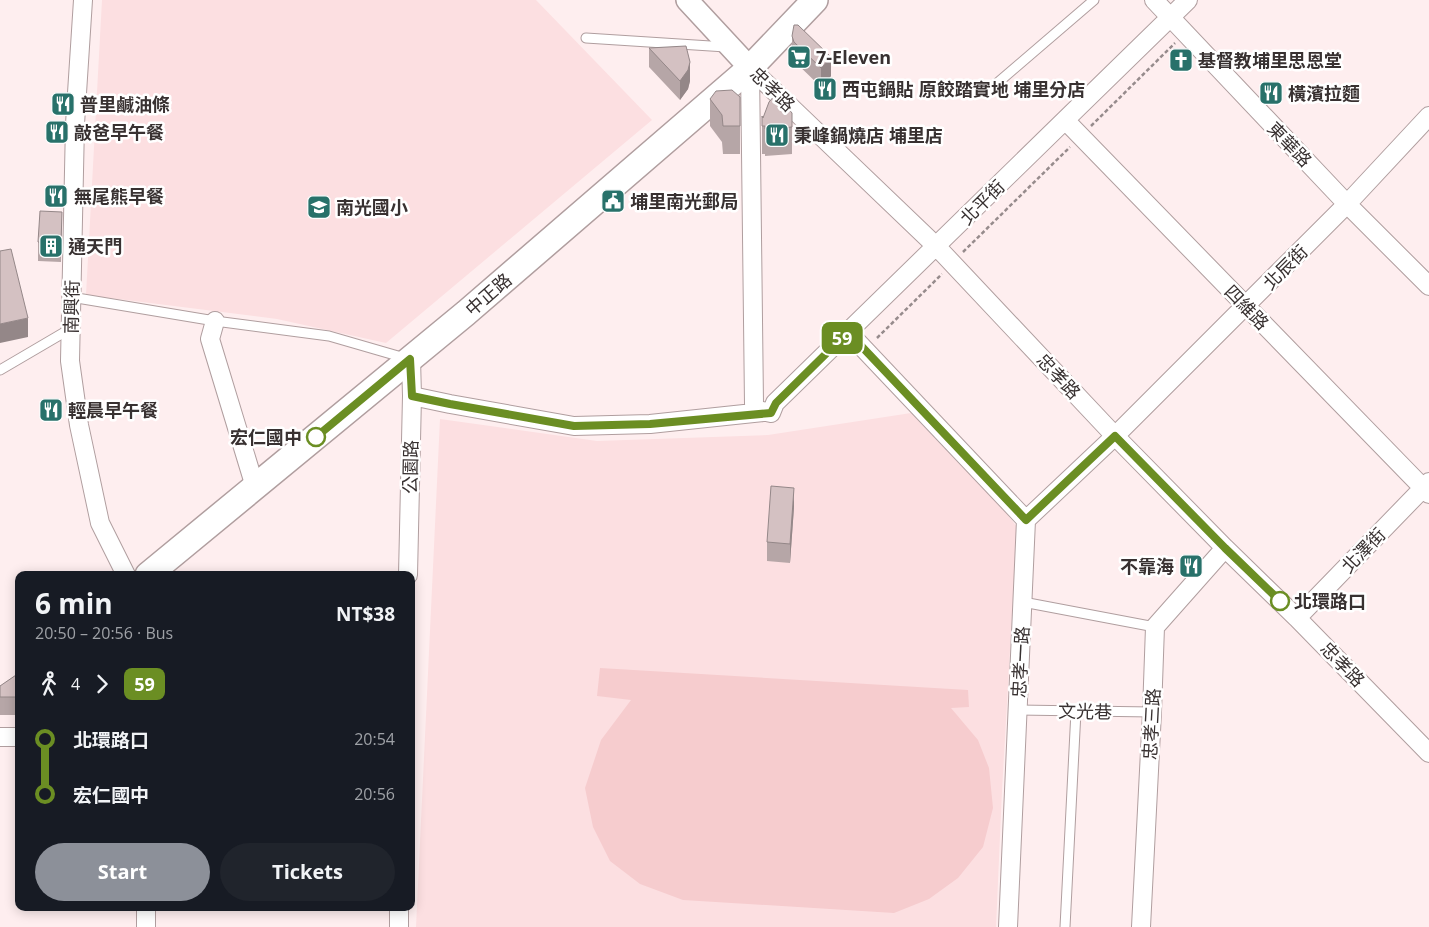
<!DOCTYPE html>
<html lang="en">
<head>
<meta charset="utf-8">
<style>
	:root { --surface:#171b24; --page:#20242c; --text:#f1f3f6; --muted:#9ea1a6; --accent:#8c9099 }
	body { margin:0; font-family:"Open Sans","Noto Sans TC",sans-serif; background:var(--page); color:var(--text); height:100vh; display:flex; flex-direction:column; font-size:19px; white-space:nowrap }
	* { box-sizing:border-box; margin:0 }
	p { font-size:16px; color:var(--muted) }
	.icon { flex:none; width:28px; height:28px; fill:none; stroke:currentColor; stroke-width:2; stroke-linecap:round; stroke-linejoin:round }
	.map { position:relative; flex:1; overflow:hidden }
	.drawer { position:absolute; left:15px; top:571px; width:400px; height:340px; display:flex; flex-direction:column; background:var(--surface); border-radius:10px; box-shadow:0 2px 12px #0003 }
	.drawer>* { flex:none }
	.badge { padding:0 10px; border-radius:8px; font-size:18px; line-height:32px }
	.map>.badge { position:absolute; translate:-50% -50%; box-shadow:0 0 0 2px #fff }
	.legs { display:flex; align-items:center; gap:8px; height:55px; padding:0 20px; font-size:16px }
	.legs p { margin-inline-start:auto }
	.head { display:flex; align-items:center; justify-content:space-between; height:85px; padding:0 20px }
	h1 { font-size:28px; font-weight:700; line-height:38px }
	.cta { display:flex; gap:10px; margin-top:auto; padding:10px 20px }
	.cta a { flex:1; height:58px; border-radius:30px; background:var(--accent); color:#fff; font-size:20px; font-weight:700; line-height:58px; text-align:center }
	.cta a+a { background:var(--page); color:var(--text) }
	ul { padding:0 20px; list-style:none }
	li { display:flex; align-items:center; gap:18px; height:55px; font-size:19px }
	li i { display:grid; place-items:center; width:8px; height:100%; margin:0 6px; background:currentColor }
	li i::after { content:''; width:12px; height:12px; margin:-6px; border:4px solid; border-radius:50%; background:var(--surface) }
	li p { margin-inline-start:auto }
	li:first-child i { background:linear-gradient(#0000 50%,currentColor 0) }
	li:last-child i { background:linear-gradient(currentColor 50%,#0000 0) }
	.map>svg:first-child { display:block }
	.built { fill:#fcdfe1 }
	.green { fill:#f6ccce }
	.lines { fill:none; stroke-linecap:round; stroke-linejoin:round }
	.service-casing { stroke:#b09e9f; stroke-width:11 }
	.minor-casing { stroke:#b09e9f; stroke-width:20 }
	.tertiary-casing { stroke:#b09e9f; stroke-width:24 }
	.secondary-casing { stroke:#b09e9f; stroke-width:28 }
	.path { stroke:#968b8c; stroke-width:2.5; stroke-dasharray:4 2.5; stroke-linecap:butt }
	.service { stroke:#fff; stroke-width:9 }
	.minor { stroke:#fff; stroke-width:18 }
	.tertiary { stroke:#fff; stroke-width:21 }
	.secondary { stroke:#fff; stroke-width:25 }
	.wall { fill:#b6a6a7 }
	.shaded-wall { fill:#948788 }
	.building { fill:#d4c1c2; stroke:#948788 }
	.line-1-casing { stroke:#fff; stroke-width:11 }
	.line-1 { stroke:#6b8e23; stroke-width:8 }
	.stop-1-dot { fill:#fff; stroke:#6b8e23; stroke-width:2.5 }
	.labels { text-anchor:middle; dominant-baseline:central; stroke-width:5; stroke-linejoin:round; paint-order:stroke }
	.poi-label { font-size:18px; font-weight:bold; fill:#383131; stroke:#fff; text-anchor:start }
	.street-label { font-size:18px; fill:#383131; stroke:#fff }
	.stop-label { font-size:18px; font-weight:bold; fill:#383131; stroke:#fff; text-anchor:end }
</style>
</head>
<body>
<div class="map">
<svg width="1429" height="927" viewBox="0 0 1429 927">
	<rect width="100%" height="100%" fill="#feeeef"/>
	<path class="built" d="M102,0H536L652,120L386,343L277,319L86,295Z
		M911,413L1007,514L1017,527L1002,791L996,927H416L440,419L597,441L768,435Z"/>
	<path class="green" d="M600,668L968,690L969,707L951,708L978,740L989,768L993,808L983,847L958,878L929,899L894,913L683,900L640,884L610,861L593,827L585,788L601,740L631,700L597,696Z"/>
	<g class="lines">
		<g class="service-casing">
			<path id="service" d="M586,38L726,47
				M995,85L1094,0
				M71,297L215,321L329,336L405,358
				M0,370L70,329
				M1023,602L1155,627
				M1018,710L1152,712
				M1065,927L1076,711"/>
		</g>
		<g class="minor-casing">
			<path id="minor" d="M83,0L75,124L70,361L79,425L100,523L126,575
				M1154,0L1347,204L1429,286
				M750,68L937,247L1115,436L1225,548L1297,618L1429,753
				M750,68L754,404L757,410L771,413L775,403L1188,0
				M1065,120L1429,494
				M215,321L210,339L255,487
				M848,332L1026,520
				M412,396L450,404L574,426L650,424L763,412
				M408,575L412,396L411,359
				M1297,618L1429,482
				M0,737H19
				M146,927V908
				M399,927V908
				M1008,927L1026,520L1115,436L1347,204L1429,116
				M1141,927L1152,712L1155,627L1225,548"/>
		</g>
		<g class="tertiary-casing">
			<path id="tertiary" d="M687,0L750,68"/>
		</g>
		<g class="secondary-casing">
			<path id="secondary" d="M148,575L466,313L750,68L815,0"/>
		</g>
		<path class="path" d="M1091,126L1175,43
			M963,252L1070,147
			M877,338L942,274"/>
		<use href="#service" class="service"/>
		<use href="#minor" class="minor"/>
		<use href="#tertiary" class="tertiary"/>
		<use href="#secondary" class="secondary"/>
	</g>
	<path class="wall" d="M792,36L831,76L821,87L794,61L792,55Z
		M649,48L690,81L688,89L680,100L649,67Z
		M740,97V154H723L722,142L710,126V99Z
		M762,116L763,118L792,127V154L765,156V154H762Z
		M62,212L61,262L38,261V242Z
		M794,507L790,563L767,561V542Z
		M19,673V715H0V686Z"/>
	<path class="shaded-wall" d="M831,57V76L821,87V68Z
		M690,62V81L688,89L680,100V81Z
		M28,318V337L0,343V324Z
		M794,488V507L790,563V544Z"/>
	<path class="building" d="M794,25H798L831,57L821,68L794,42L792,36Z
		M686,46L690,62L688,70L680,81L649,48Z
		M732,90L740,97V126H723L722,115L710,99L716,91Z
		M776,94L792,113V127L765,129V126H762V116L763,118L769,102Z
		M40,211L62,212L61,243L38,242Z
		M11,249L28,318L0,324V251Z
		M771,486L794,488L790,544L767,542Z
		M19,673V697H0V686Z"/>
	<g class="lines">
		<g class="line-1-casing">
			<path id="line-1" d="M316,437L410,359L412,396L450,404L574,426L650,424L771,413L776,403L848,332L1026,520L1115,436L1225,548L1280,601"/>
		</g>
		<use href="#line-1" class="line-1"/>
	</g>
	<defs>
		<g id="supermarket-square" transform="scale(1.25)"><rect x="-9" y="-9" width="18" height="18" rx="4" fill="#28716a" stroke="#fff"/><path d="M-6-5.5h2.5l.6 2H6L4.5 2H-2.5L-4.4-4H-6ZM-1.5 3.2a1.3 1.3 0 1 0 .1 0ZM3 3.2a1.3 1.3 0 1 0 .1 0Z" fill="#fff"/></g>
		<g id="church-square" transform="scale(1.25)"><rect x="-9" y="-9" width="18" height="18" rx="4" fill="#28716a" stroke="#fff"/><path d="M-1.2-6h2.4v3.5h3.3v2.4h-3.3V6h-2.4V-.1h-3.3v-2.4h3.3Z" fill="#fff"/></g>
		<g id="restaurant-square" transform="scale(1.25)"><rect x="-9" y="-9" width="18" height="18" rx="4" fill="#28716a" stroke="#fff"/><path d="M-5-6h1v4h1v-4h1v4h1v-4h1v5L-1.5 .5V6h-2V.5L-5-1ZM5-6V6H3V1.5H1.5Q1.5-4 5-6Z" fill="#fff"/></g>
		<g id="civic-square" transform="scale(1.25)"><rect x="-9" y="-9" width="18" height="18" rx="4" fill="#28716a" stroke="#fff"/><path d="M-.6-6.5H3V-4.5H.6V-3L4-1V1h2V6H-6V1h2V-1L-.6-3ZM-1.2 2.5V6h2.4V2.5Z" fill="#fff"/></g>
		<g id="school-square" transform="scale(1.25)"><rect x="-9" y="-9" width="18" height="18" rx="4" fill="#28716a" stroke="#fff"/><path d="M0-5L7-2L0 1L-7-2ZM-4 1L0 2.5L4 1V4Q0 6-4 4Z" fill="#fff"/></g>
		<g id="building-square" transform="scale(1.25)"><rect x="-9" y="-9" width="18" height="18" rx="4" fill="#28716a" stroke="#fff"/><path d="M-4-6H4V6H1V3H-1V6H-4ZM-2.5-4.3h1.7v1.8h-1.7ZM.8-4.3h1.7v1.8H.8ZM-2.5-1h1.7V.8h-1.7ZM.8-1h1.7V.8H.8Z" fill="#fff"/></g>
	</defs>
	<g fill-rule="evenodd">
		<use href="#supermarket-square" x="799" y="57"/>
		<use href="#church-square" x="1181" y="60"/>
		<use href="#restaurant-square" x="825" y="89"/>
		<use href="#restaurant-square" x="1271" y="93"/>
		<use href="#restaurant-square" x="63" y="104"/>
		<use href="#restaurant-square" x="57" y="132"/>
		<use href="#restaurant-square" x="777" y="135"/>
		<use href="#restaurant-square" x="56" y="196"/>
		<use href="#civic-square" x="613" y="201"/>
		<use href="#school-square" x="319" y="207"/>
		<use href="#building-square" x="51" y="246"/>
		<use href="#restaurant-square" x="51" y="410"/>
		<use href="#restaurant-square" x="1191" y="566"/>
	</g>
	<g class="stop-1-dot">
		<circle cx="316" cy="437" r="9"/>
		<circle cx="1280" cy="601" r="9"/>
	</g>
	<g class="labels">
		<g class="poi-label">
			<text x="816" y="57">7-Eleven</text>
			<text x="1198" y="60">基督教埔里思恩堂</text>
			<text x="842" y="89">西屯鍋貼 原餃踏實地 埔里分店</text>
			<text x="1288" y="93">橫濱拉麵</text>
			<text x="80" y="104">普里鹹油條</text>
			<text x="74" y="132">敲爸早午餐</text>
			<text x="794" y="135">秉峰鍋燒店 埔里店</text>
			<text x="74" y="196">無尾熊早餐</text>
			<text x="630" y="201">埔里南光郵局</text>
			<text x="336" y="207">南光國小</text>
			<text x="68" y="246">通天門</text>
			<text x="68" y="410">輕晨早午餐</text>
			<text x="1174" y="566" text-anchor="end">不靠海</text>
		</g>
		<g class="street-label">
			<text transform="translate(773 89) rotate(44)">忠孝路</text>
			<text transform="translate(1290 144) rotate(46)">東華路</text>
			<text transform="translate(982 202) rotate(-45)">北平街</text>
			<text transform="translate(1285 267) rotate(-45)">北辰街</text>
			<text transform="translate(488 294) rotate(-41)">中正路</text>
			<text transform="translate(71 307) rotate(-89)">南興街</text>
			<text transform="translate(1247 307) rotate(46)">四維路</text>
			<text transform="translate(1059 376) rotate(47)">忠孝路</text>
			<text transform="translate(410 467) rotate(-89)">公園路</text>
			<text transform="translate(1363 550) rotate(-46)">北澤街</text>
			<text transform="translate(1020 662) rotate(-87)">忠孝一路</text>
			<text transform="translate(1343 664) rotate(46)">忠孝路</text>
			<text transform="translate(1085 711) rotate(1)">文光巷</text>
			<text transform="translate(1151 724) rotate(-87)">忠孝三路</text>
		</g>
		<g class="stop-label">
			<text x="302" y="437">宏仁國中</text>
			<text x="1294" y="601" text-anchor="start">北環路口</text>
		</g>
	</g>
</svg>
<b class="badge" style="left:842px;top:338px;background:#6b8e23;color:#fff">59</b>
<section class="drawer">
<div class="head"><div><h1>6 min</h1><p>20:50 – 20:56 · Bus</p></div><b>NT$38</b></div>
<div class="legs"><svg class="icon" aria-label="walk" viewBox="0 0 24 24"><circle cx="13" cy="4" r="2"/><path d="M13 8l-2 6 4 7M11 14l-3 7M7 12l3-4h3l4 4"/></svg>4<svg class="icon" aria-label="forward" viewBox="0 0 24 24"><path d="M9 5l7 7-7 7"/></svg><b class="badge" style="background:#6b8e23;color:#fff">59</b></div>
<ul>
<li><i style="color:#6b8e23"></i><b>北環路口</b><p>20:54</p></li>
<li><i style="color:#6b8e23"></i><b>宏仁國中</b><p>20:56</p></li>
</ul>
<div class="cta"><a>Start</a><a>Tickets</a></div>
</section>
</div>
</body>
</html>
